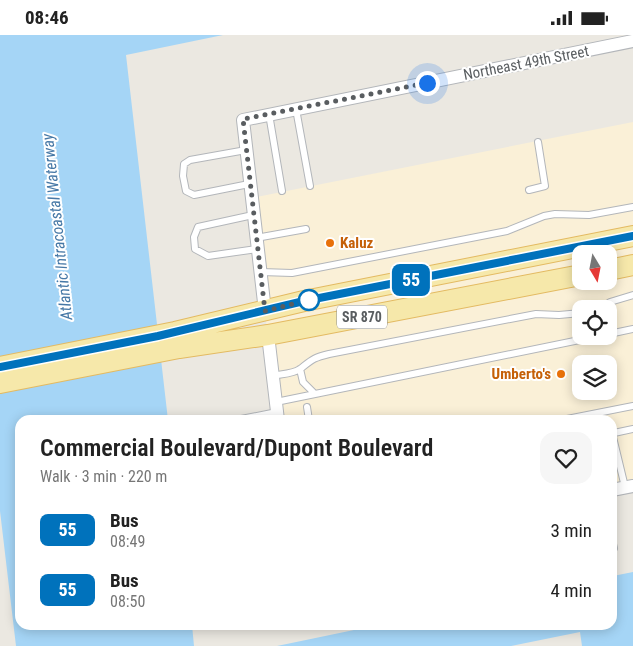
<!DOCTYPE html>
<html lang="en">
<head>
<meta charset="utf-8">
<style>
	:root { --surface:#fff; --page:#f6f6f6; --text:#222; --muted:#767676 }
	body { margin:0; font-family:"Roboto Condensed",sans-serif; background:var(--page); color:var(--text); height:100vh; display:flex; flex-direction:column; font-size:19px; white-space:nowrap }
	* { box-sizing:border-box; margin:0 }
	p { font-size:16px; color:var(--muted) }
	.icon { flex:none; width:28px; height:28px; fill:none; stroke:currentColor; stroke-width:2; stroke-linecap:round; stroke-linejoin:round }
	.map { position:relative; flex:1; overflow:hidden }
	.panel { position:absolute; left:15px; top:380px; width:602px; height:215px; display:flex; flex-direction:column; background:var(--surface); border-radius:15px; box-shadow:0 2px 12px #0003 }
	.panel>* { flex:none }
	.badge { padding:0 10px; border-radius:8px; font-size:18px; line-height:32px }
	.needle { width:32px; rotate:170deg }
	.buttons { position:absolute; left:572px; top:210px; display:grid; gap:10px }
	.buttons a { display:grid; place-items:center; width:45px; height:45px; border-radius:10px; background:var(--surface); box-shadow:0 2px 12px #0003; font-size:25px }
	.you { position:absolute; width:25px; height:25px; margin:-12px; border:4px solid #fff; border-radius:50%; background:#1a73e8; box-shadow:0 0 0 8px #1a73e833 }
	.map>.badge { position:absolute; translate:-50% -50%; box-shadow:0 0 0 2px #fff }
	.round { display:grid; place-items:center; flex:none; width:52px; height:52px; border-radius:15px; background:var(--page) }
	.summary { display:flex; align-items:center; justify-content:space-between; height:85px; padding:0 25px }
	h1 { font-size:24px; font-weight:600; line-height:38px }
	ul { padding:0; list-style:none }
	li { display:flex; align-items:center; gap:15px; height:60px; padding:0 25px }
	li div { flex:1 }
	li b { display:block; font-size:19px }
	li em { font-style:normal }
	li .badge { min-width:55px; font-weight:700; text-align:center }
	.status { display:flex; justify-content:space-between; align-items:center; height:35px; padding:0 25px; background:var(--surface); direction:ltr }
	.status svg { height:14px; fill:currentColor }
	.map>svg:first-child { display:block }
	.commercial { fill:#faf0d7; fill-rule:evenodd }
	.water { fill:#a5d5f6 }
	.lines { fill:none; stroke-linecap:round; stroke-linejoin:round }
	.lane-casing { stroke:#b3b6ba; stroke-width:8 }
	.street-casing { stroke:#b3b6ba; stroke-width:14 }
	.primary-casing { stroke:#e3ba62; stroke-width:22 }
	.lane { stroke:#fff; stroke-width:6 }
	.street { stroke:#fff; stroke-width:12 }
	.primary { stroke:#f6e8aa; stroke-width:20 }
	.line-casing { stroke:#fff; stroke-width:11 }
	.line { stroke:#0072bc; stroke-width:8 }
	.walk { stroke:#595d60; stroke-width:5; stroke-dasharray:0 9 }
	.food-dot { fill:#e8710a; stroke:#fff; stroke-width:2 }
	.stop-dot { fill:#fff; stroke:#0072bc; stroke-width:2.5 }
	.labels { text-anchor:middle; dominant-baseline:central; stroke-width:4; stroke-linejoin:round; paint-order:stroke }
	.shield { fill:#fff; stroke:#8b8e90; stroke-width:1 }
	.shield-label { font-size:14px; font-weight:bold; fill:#595d60 }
	.street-label { font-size:15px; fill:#595d60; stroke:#fff }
	.food-label { font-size:15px; font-weight:bold; fill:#c56008; stroke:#fff; text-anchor:start }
	.water-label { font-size:16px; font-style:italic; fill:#4678a6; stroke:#fff }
</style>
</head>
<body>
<div class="status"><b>08:46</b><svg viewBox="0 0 49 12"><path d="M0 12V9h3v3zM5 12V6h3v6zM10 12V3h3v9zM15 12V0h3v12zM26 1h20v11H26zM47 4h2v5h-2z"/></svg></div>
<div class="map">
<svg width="633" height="611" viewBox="0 0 633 611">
	<rect width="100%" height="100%" fill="#ebe8e1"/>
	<path class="commercial" d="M633,87V451L613,455L612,385H278L251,163ZM581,219H609V246H581ZM581,274H609V301H581ZM581,329H609V356H581Z"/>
	<path class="water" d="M0,0H223L126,20L168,385H20V590H192L194,611H16L0,476Z
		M633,537V611H582L580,597L511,611H277L378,590H612L613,541Z"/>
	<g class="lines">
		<g class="lane-casing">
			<path id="lane" d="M296,74L310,151
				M269,79L282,156
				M246,115L190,125L184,129L183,141L186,156L194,160L249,149
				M529,155L545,151L538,107
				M253,180L198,192L194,202L195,214L208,221L257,214
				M256,203L306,194
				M261,237L292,238L507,196L544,181L555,179L589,180L633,172
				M599,274L610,267L633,260
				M609,299L633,294
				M300,334L303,347L315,359
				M272,341C281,339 293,339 300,334C313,324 313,323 329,319L536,279L559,280L581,278
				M276,367L599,301
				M307,372L309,385
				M236,385L277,377
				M562,385L633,371
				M612,398L625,452
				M614,398L633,394
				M612,505L614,513"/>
		</g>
		<g class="street-casing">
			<path id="street" d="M265,276L243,85L633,6
				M268,300L278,385
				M612,455L633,451"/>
		</g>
		<g class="primary-casing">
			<path id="primary" d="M609,235L633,230
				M0,332L175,297L304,266L633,201
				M0,348L179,313L268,300L581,240"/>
		</g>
		<use href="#lane" class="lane"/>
		<use href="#street" class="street"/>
		<use href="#primary" class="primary"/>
	</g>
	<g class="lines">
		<g class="line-casing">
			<path id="line" d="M0,332L158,301L304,266L633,201"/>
		</g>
		<use href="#line" class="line"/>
		<path class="walk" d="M309,265L265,276L243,84L427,48"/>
	</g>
	<g class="food-dot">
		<circle cx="330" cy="208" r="5"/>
		<circle cx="561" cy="339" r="5"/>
	</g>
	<circle class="stop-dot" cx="309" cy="265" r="10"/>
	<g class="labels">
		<rect class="shield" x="337" y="270.5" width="50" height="23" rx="4"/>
		<g class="shield-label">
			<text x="362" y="282">SR 870</text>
		</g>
		<g class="street-label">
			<text transform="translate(526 28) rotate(-11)">Northeast 49th Street</text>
		</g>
		<g class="food-label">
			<text x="340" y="208">Kaluz</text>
			<text x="551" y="339" text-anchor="end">Umberto's</text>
		</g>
		<g class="water-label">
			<text transform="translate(57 192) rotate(-96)">Atlantic Intracoastal Waterway</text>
		</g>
	</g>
</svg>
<div class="buttons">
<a><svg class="needle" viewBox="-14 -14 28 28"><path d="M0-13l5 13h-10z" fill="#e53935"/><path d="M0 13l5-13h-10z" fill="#767676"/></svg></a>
<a><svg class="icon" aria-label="locate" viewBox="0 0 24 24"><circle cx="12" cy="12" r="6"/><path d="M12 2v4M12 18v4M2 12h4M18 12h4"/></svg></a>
<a><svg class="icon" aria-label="layers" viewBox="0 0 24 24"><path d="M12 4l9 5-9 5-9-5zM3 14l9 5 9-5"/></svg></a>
</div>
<div class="you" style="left:427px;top:48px"></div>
<b class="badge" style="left:411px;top:245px;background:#0072bc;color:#fff">55</b>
<section class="panel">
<div class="summary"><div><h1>Commercial Boulevard/Dupont Boulevard</h1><p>Walk · 3 min · 220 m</p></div><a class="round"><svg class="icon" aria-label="heart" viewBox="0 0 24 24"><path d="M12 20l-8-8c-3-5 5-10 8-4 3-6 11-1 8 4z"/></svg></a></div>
<ul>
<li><span class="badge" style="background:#0072bc;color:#fff">55</span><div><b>Bus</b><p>08:49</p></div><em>3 min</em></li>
<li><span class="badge" style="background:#0072bc;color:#fff">55</span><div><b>Bus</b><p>08:50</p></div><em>4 min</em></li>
</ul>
</section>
</div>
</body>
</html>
